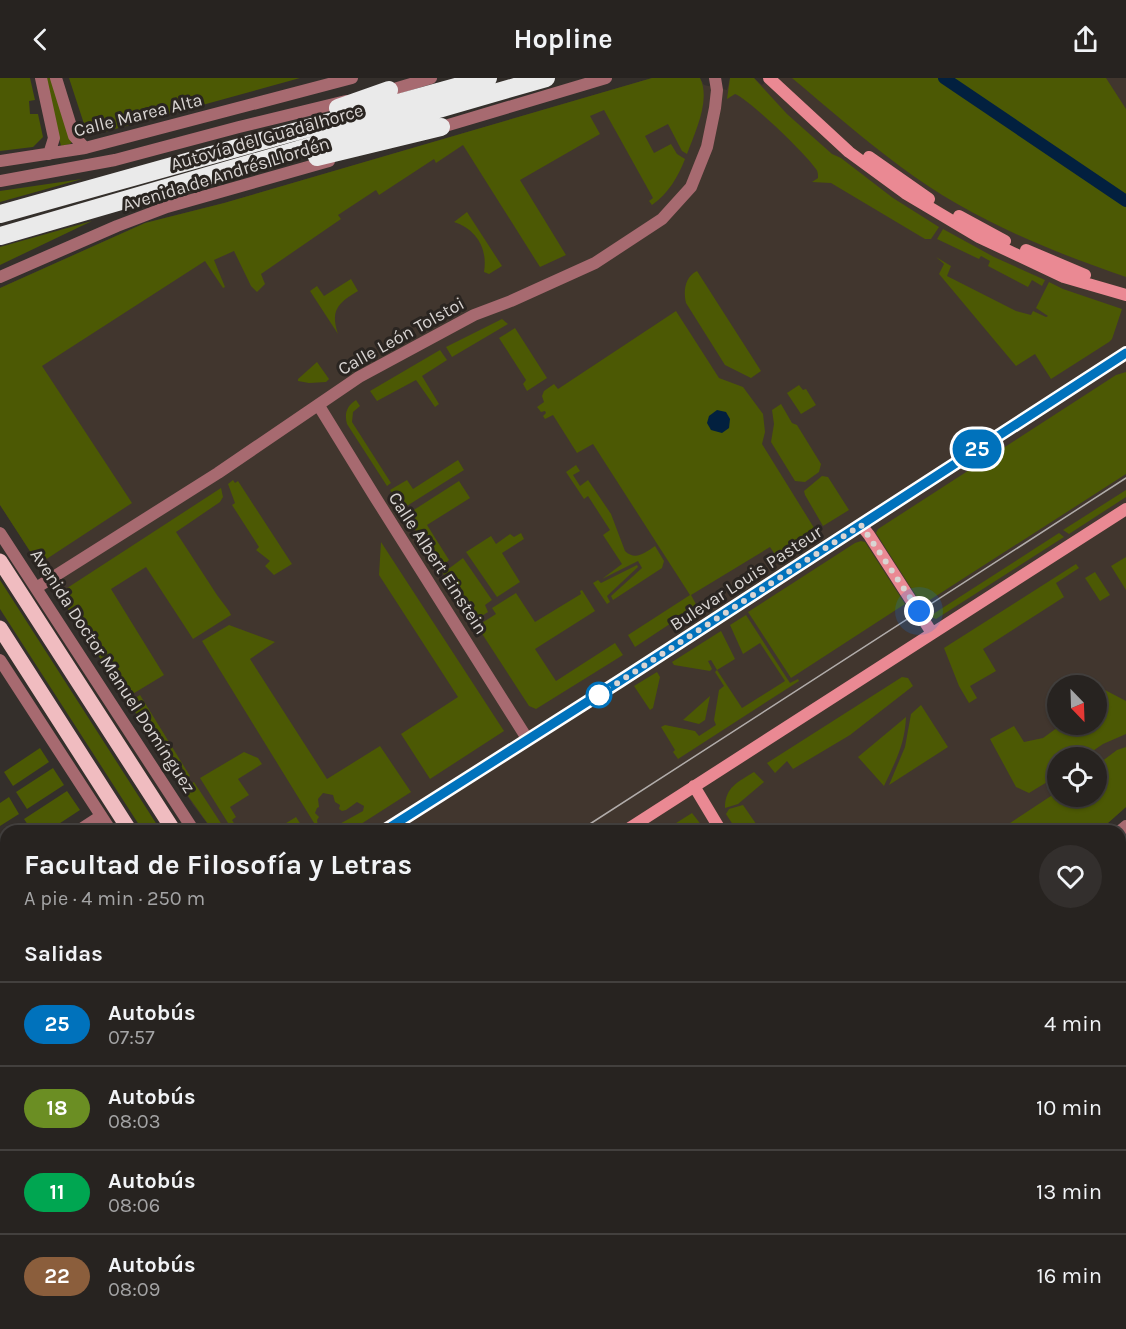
<!DOCTYPE html>
<html lang="es">
<head>
<meta charset="utf-8">
<style>
	:root { --surface:#272320; --page:#332f2d; --text:#f1f3f6; --muted:#a4a4a5; --line:#43403e }
	body { margin:0; font-family:Karla,sans-serif; background:var(--page); color:var(--text); height:100vh; display:flex; flex-direction:column; font-size:22px; white-space:nowrap }
	* { box-sizing:border-box; margin:0 }
	p { font-size:20px; color:var(--muted) }
	.icon { flex:none; width:33px; height:33px; fill:none; stroke:currentColor; stroke-width:2; stroke-linecap:round; stroke-linejoin:round }
	.map { position:relative; flex:1; overflow:hidden }
	.panel { position:absolute; left:0px; top:747px; width:1126px; height:504px; display:flex; flex-direction:column; background:var(--surface); border-radius:18px 18px 0 0; box-shadow:0 2px 4px #0004,0 0 0 2px var(--line) }
	.panel>* { flex:none }
	.badge { padding:0 12px; border-radius:20px; font-size:21px; line-height:39px }
	.needle { width:39px; rotate:157deg }
	.buttons { position:absolute; left:1047px; top:597px; display:grid; gap:12px }
	.buttons a { display:grid; place-items:center; width:60px; height:60px; border-radius:50%; background:var(--surface); box-shadow:0 2px 4px #0004,0 0 0 2px var(--line); font-size:30px }
	.you { position:absolute; width:30px; height:30px; margin:-15px; border:4px solid #fff; border-radius:50%; background:#1a73e8; box-shadow:0 0 0 9px #1a73e833 }
	.map>.badge { position:absolute; translate:-50% -50%; box-shadow:0 0 0 3px #fff }
	h2 { padding:0 24px; font-size:22px; line-height:54px }
	.round { display:grid; place-items:center; flex:none; width:63px; height:63px; border-radius:32px; background:var(--page) }
	.headline { display:flex; align-items:center; justify-content:space-between; height:102px; padding:0 24px }
	h1 { font-size:28px; font-weight:700; line-height:45px }
	ul { padding:0; list-style:none }
	li { display:flex; align-items:center; gap:18px; height:84px; padding:0 24px; border-top:2px solid var(--line) }
	li div { flex:1 }
	li b { display:block; font-size:22px }
	li em { font-style:normal }
	li .badge { min-width:66px; font-weight:700; text-align:center }
	header { display:flex; justify-content:space-between; align-items:center; height:78px; padding:0 24px; background:var(--surface); font-size:27px; font-weight:700 }
	.map>svg:first-child { display:block }
	.built { fill:#41362e; fill-rule:evenodd }
	.green { fill:#4c5904 }
	.water { fill:#02203f }
	.lines { fill:none; stroke-linecap:round; stroke-linejoin:round }
	.canal { stroke:#02203f; stroke-width:12 }
	.street { stroke:#a76a70; stroke-width:12 }
	.secondary { stroke:#ea8993; stroke-width:12 }
	.primary { stroke:#f0bcc0; stroke-width:15 }
	.highway { stroke:#eaeaea; stroke-width:18 }
	.tram { stroke:#b1acaa; stroke-width:1.5 }
	.line-casing { stroke:#fff; stroke-width:14 }
	.line { stroke:#0072bc; stroke-width:9 }
	.walk { stroke:#d9d5d3; stroke-width:6; stroke-dasharray:0 10.8 }
	.stop-dot { fill:#fff; stroke:#0072bc; stroke-width:3 }
	.labels { text-anchor:middle; dominant-baseline:central; stroke-width:6; stroke-linejoin:round; paint-order:stroke }
	.street-label { font-size:18px; fill:#d9d5d3; stroke:#2a2521 }
</style>
</head>
<body>
<header><svg class="icon" aria-label="back" viewBox="0 0 24 24"><path d="M15 5l-7 7 7 7"/></svg>Hopline<svg class="icon" aria-label="share" viewBox="0 0 24 24"><path d="M12 15V3M7 8l5-5 5 5M5 13v7h14v-7"/></svg></header>
<div class="map">
<svg width="1126" height="1251" viewBox="0 0 1126 1251">
	<rect width="100%" height="100%" fill="#342f2b"/>
	<path class="built" d="M652,0H700L704,7L727,12L730,0H754L762,7L769,0H1126V729L1099,753H213L193,727L126,620L0,427V210L145,145L224,125ZM1058,608H1096V646H1058ZM1058,680H1096V718H1058Z
		M1126,772V975L1120,959V777Z"/>
	<path class="green" d="M0,0H30L35,22L29,23L30,36H38L43,59L33,69L0,73Z
		M46,0H52L72,64L70,66L61,68L60,64Z
		M69,0H300L97,56L86,52Z
		M652,0H700C711,22 695,54 687,76L682,73L668,46L645,58L654,75L671,66L677,76L685,81C678,99 668,116 652,127L649,123L653,120L604,32L590,38L600,56L520,102L566,177L540,189L463,67L436,85L434,81L379,117L376,112L338,137L341,141L261,196L265,206L257,214L251,208L234,173L214,182L225,209L223,210L205,183L42,288L132,425L42,484L35,481L0,427V210L145,145L224,125Z
		M730,0H754L787,36L832,76L841,80L893,120L939,149L931,161H925L831,105L812,104L818,100C818,96 818,94 816,91C807,77 750,22 735,16L727,21Z
		M792,0H1106L1126,31V199C1047,172 969,140 901,89C863,61 828,30 792,0Z
		M82,101L0,124V113Z
		M467,134L502,188L489,196L484,194C488,170 476,151 454,144Z
		M92,143L0,187V169Z
		M943,151L994,179L1045,202L1042,208L1032,202L1028,209L988,188L990,183L981,178L979,181L937,161Z
		M936,179L951,188L947,198L1016,233L1031,237L1033,233L1046,239L1048,238L1036,230L1049,204L1063,211L1122,231L1112,261L1109,264L1051,301L1035,276L1016,288L939,196L944,186Z
		M697,193L761,293L751,300L725,287L686,225C683,213 685,199 697,193Z
		M351,201L358,213C338,225 330,232 338,256L310,213L317,208L324,218Z
		M676,233L719,300L743,309L763,336L765,354L762,366L816,453L776,478L770,469L691,517L697,528L635,569L628,557L690,517L593,366L577,375L553,337L545,341L543,338L546,335L545,333L541,334L537,329L544,324L542,318L544,313L554,306L558,311Z
		M502,241L508,246L452,279L446,269Z
		M515,250L547,300L527,313L523,306L526,302L499,260Z
		M440,272L447,282L422,298L439,326L435,329L416,302L377,323L370,313Z
		M317,284L329,301L326,304L309,305L298,303V301Z
		M1126,294V396L922,527L876,455L878,451L1116,297Z
		M799,307L803,312L806,311L816,327L801,336L787,315Z
		M356,322L360,328L353,334L352,344L391,405L387,408L347,346C344,335 347,328 356,322Z
		M781,326L792,345L797,347L821,386L819,394L805,404L795,403L771,364L774,346L772,332Z
		M458,382L464,392L402,431L390,412L407,402L413,411Z
		M576,387L580,393L573,397L580,408L588,402L611,436L625,473C635,483 645,475 655,468L664,483L662,490L613,522L611,518L642,490L638,483L602,501L622,486L603,457L610,452L588,418L584,421L566,394Z
		M822,398L828,399L849,432L823,448L805,417L804,413Z
		M233,402L235,405L238,403L292,486L274,497L265,488L270,483L256,472L259,469L232,427L235,425L228,406Z
		M459,403L470,420L427,447L449,482L440,490L406,437Z
		M221,410L223,419L220,424L176,454L217,517L229,533L231,537L193,561L146,489L111,511L164,597L126,620L60,519L61,514Z
		M1126,412V419L1069,456L1063,452Z
		M521,455L524,461L502,475L520,504L497,519L466,474L491,458L496,466L510,456L514,459Z
		M1059,455L1064,459L936,541L930,538Z
		M861,463L865,464L905,526L791,600L748,534L855,465Z
		M381,464L504,653L430,701L401,656L458,619L379,497Z
		M1126,479V512L1111,488Z
		M463,480L492,522L485,527L488,534L474,543L470,537L461,533L452,520L455,514L443,495Z
		M1076,486L1079,490L1056,505L1064,519L983,571L996,593L970,608L977,620L969,625L959,608L944,570Z
		M637,487L638,489L607,518L610,524L607,526L593,505L598,502L601,505Z
		M1095,494L1110,517L1100,523L1085,500Z
		M0,502L161,753H143L0,531Z
		M582,512L595,533L535,571L556,603L615,565L623,577L536,631L529,628L477,548L496,536L492,530L516,515L535,544L581,516L580,513Z
		M746,537L790,605L798,601L799,603L678,681L673,674L675,672L661,649L665,647L695,653L699,658L716,647L714,642L719,612L724,608L715,594L717,592L711,582L708,583L712,591L710,593L674,587L672,584L721,553L735,581L717,592L742,630L785,603L760,565L743,576L730,547Z
		M229,547L275,564L250,581L327,701L380,668L411,714L350,753H327L363,733L364,728L357,724L346,732L342,733L339,731L340,727L335,724L333,717L323,715L318,721L319,729L317,730L315,735L319,739L317,742L319,753L202,563Z
		M657,594L660,599L653,630L650,632L634,608Z
		M902,599L908,600L913,608L850,657L793,691L787,683L775,695L767,685Z
		M1105,612L1126,623V656L1103,666L1084,679L1058,680L1057,698L1029,715L1016,709L990,661L1014,648L1024,664L1043,660L1061,647L1096,646L1097,614Z
		M140,617L190,698L179,704L129,624Z
		M710,618L705,642L699,646L683,642Z
		M921,627L948,669L889,707L905,669L911,636Z
		M906,639C905,667 895,684 884,708L858,679Z
		M1126,669V729L1099,753H998L1057,714L1058,718H1096L1097,687L1117,672Z
		M40,670L49,684L13,708L4,694Z
		M244,674L258,680L262,686L238,701L249,717L230,729L236,739L232,742L239,753H233L200,700Z
		M53,690L64,707L27,731L16,714Z
		M754,694L764,704L738,726L725,730C725,709 738,704 754,694Z
		M194,704L226,753H213L183,711Z
		M67,713L80,732L48,753H32L24,741Z
		M9,719L19,736L0,748V725Z
		M743,727L761,753H737L726,736L729,731Z
		M692,735L706,753H664L665,752Z
		M296,739L305,753H273Z
		M0,855L6,864V977L0,981Z
		M1126,905V1019L1121,1001L1120,908Z
		M6,1006V1128L0,1127V1010Z
		M0,1151L6,1152V1197H0Z
		M204,1245H491L497,1251H194Z"/>
	<path class="water" d="M717,332L726,334L730,341L729,350L722,355L711,352L707,345L709,338Z"/>
	<g class="lines">
		<path class="canal" d="M944,0L1126,123"/>
		<path class="street" d="M41,0L54,60L49,76
			M56,0L74,58L85,70
			M384,14L431,0
			M435,51L606,0
			M0,83L85,70L352,0
			M0,103L115,82L239,49L346,23
			M0,199L117,148L167,129L329,83
			M319,328L375,419L528,662
			M0,455L194,753
			M36,510L218,395L359,299L474,237L511,223L595,185L662,141L691,109L707,69L715,30L717,12L715,0
			M0,582L111,753
			M78,753L101,738
			M1120,753L1126,748
			M0,803L6,799
			M135,1245L139,1251
			M515,1245L520,1251
			M989,1245L998,1251
			M161,1251L170,1245
			M909,1251V1245
			M967,1251L969,1245
			M1057,1251L1061,1245"/>
		<path class="secondary" d="M769,0L849,74L905,115L979,159L1064,199L1126,217
			M869,79L929,121
			M959,138L1005,163
			M1026,172L1085,197
			M861,447L869,457L932,555
			M694,708L721,753
			M384,753L600,616L1126,275
			M625,753L1126,431
			M0,1001L6,998
			M0,1133L6,1134
			M1120,1158L1126,1157
			M1120,1183L1126,1182
			M607,1245L613,1251
			M1090,1245L1095,1251
			M1118,1245L1124,1251
			M769,1251L788,1245
			M847,1251L869,1245"/>
		<path class="primary" d="M0,483L174,753
			M0,550L130,753
			M533,1245L539,1251
			M589,1245L595,1251"/>
		<path class="highway" d="M338,30L389,12
			M317,79L441,49
			M0,136L488,0
			M0,158L546,0"/>
		<path class="tram" d="M579,753L1126,400"/>
	</g>
	<g class="lines">
		<g class="line-casing">
			<path id="line" d="M384,753L620,603L1126,275"/>
		</g>
		<use href="#line" class="line"/>
		<path class="walk" d="M599,617L861,447L919,533"/>
	</g>
	<circle class="stop-dot" cx="599" cy="617" r="12"/>
	<g class="labels">
		<g class="street-label">
			<text transform="translate(138 37) rotate(-14)">Calle Marea Alta</text>
			<text transform="translate(267 59) rotate(-16)">Autovía del Guadalhorce</text>
			<text transform="translate(226 96) rotate(-17)">Avenida de Andrés Llordén</text>
			<text transform="translate(401 258) rotate(-29)">Calle León Tolstoi</text>
			<text transform="translate(438 485) rotate(57)">Calle Albert Einstein</text>
			<text transform="translate(746 500) rotate(-33)">Bulevar Louis Pasteur</text>
			<text transform="translate(113 593) rotate(57)">Avenida Doctor Manuel Domínguez</text>
		</g>
	</g>
</svg>
<div class="buttons">
<a><svg class="needle" viewBox="-14 -14 28 28"><path d="M0-13l5 13h-10z" fill="#e53935"/><path d="M0 13l5-13h-10z" fill="#a4a4a5"/></svg></a>
<a><svg class="icon" aria-label="locate" viewBox="0 0 24 24"><circle cx="12" cy="12" r="6"/><path d="M12 2v4M12 18v4M2 12h4M18 12h4"/></svg></a>
</div>
<div class="you" style="left:919px;top:533px"></div>
<b class="badge" style="left:977px;top:371px;background:#0072bc;color:#fff">25</b>
<section class="panel">
<div class="headline"><div><h1>Facultad de Filosofía y Letras</h1><p>A pie · 4 min · 250 m</p></div><a class="round"><svg class="icon" aria-label="heart" viewBox="0 0 24 24"><path d="M12 20l-8-8c-3-5 5-10 8-4 3-6 11-1 8 4z"/></svg></a></div>
<h2>Salidas</h2>
<ul>
<li><span class="badge" style="background:#0072bc;color:#fff">25</span><div><b>Autobús</b><p>07:57</p></div><em>4 min</em></li>
<li><span class="badge" style="background:#6b8e23;color:#fff">18</span><div><b>Autobús</b><p>08:03</p></div><em>10 min</em></li>
<li><span class="badge" style="background:#00a651;color:#fff">11</span><div><b>Autobús</b><p>08:06</p></div><em>13 min</em></li>
<li><span class="badge" style="background:#8b5e3c;color:#fff">22</span><div><b>Autobús</b><p>08:09</p></div><em>16 min</em></li>
</ul>
</section>
</div>
</body>
</html>
